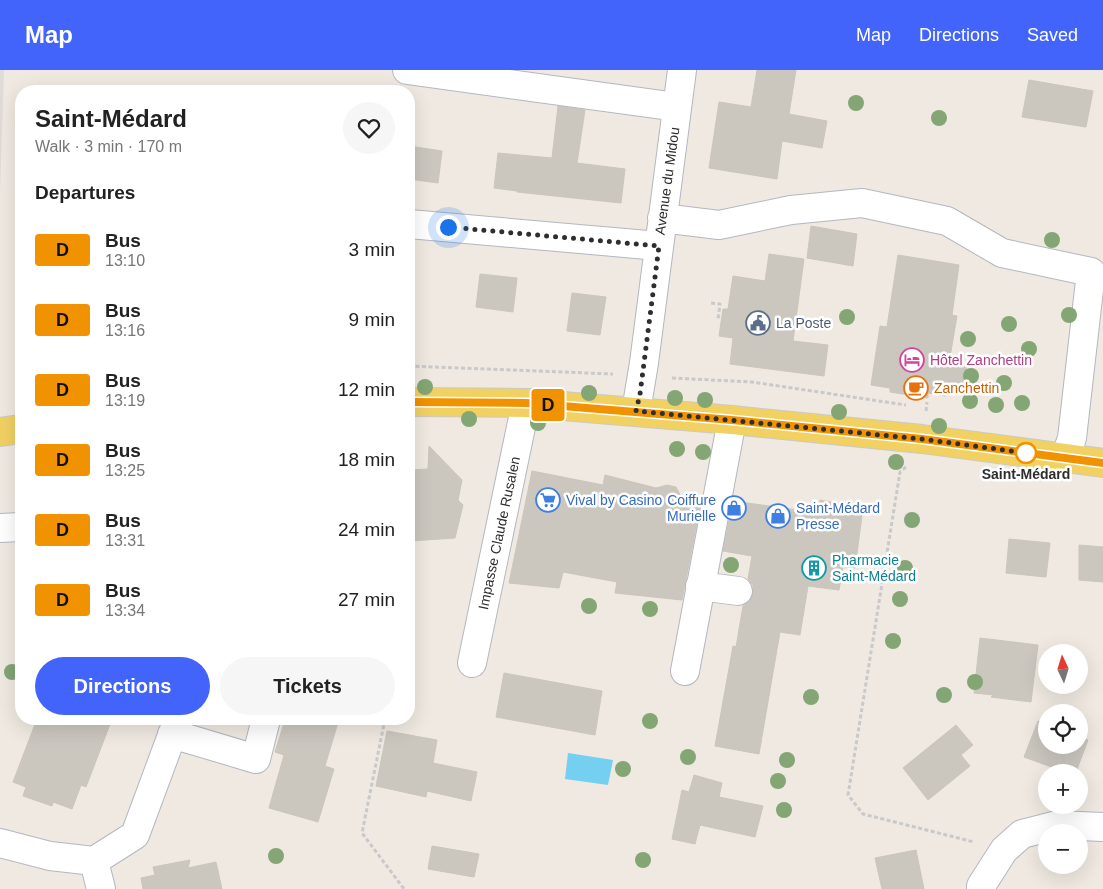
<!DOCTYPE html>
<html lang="en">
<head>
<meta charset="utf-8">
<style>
	:root { --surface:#fff; --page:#f6f6f6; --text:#222; --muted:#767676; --accent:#4264fb }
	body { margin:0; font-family:Arial,sans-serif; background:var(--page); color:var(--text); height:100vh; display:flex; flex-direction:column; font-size:19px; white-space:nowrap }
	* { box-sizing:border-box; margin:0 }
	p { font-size:16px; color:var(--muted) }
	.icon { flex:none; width:28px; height:28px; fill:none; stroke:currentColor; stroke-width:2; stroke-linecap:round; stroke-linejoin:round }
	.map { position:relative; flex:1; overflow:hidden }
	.sheet { position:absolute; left:15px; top:15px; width:400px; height:640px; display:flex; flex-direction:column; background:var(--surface); border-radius:20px; box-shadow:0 5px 20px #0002 }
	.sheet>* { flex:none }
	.badge { padding:0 10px; border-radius:4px; font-size:18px; line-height:32px }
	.needle { width:32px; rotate:356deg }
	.controls { position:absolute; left:1038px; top:574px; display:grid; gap:10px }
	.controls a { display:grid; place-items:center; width:50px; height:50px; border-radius:50%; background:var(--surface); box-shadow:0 5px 20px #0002; font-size:25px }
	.you { position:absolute; width:25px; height:25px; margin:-12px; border:4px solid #fff; border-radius:50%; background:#1a73e8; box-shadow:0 0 0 8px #1a73e833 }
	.map>.badge { position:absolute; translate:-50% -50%; box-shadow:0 0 0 2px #fff }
	h2 { padding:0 20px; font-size:19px; line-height:45px }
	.round { display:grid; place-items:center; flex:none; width:52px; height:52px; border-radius:26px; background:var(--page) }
	.summary { display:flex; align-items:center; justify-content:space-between; height:85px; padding:0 20px }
	h1 { font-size:24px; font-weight:700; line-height:38px }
	.cta { display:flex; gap:10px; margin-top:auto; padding:10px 20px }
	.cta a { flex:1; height:58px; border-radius:30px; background:var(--accent); color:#fff; font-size:20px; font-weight:700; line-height:58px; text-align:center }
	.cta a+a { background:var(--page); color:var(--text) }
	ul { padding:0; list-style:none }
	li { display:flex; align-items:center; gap:15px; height:70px; padding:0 20px }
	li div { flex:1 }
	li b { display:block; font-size:19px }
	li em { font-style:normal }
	li .badge { min-width:55px; font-weight:700; text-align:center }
	header { display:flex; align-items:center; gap:30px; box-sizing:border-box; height:70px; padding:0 25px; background:var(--accent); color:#fff }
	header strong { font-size:24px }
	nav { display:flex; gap:28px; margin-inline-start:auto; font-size:18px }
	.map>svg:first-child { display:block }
	.plaza { fill:#dfdcd8 }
	.water { fill:#75cff0 }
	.building { fill:#cbc7bf; stroke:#cbc5ba }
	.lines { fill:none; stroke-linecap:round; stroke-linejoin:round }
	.minor-casing { stroke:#b4b7c1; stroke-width:30 }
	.major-casing { stroke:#c9c9c9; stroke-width:30 }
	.path { stroke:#c9c9c9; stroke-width:3; stroke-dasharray:4 2.5; stroke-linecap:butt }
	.minor { stroke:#fff; stroke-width:28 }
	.major { stroke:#f2d163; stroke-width:28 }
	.tree { fill:#84a574 }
	.line-casing { stroke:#fff; stroke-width:11 }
	.line { stroke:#f19200; stroke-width:8 }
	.walk { stroke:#2e2e2e; stroke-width:5; stroke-dasharray:0 9 }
	.stop-dot { fill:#fff; stroke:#f19200; stroke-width:2.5 }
	.labels { text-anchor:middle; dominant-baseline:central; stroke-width:5; stroke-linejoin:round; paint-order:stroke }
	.street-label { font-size:14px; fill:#2e2e2e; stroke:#fff }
	.service-label { font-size:14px; fill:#4e5e75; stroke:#fff; text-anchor:start }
	.hotel-label { font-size:14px; fill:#b23c85; stroke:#fff; text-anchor:start }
	.food-label { font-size:14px; fill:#c56008; stroke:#fff; text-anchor:start }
	.stop-label { font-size:14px; font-weight:bold; fill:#2e2e2e; stroke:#fff }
	.shop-label { font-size:14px; fill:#366cbe; stroke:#fff; text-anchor:start }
	.culture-label { font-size:14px; fill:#0d838f; stroke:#fff; text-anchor:start }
</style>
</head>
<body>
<header>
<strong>Map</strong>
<nav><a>Map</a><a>Directions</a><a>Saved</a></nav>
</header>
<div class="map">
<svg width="1103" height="819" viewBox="0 0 1103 819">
	<rect width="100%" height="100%" fill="#efe9e1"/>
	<path class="plaza" d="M0,0H4L0,125Z"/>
	<path class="water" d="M568,683L613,690L608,715L565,709Z"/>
	<path class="building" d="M757,0H796L789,44L827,51L822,78L782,71L777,109L709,98L719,32L751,37Z
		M1029,10L1093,21L1086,57L1022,47Z
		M558,36L585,40L577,93L625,99L621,133L517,122V121L494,118L498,83L552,88Z
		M409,76L442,81L438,113L409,109Z
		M811,156L857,164L853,196L807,188Z
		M769,184L804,189L793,271L828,275L824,306L730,294L733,268L719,266L723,239H728L733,206L765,211Z
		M898,185L959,195L952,245L957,246L949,293L967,296L963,323L946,320L945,326L928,323V328L890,322V318L871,315L880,256L887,257Z
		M480,204L517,208L513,242L476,237Z
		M572,223L606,227L600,265L567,261Z
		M429,376L462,410L458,430L463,435L455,468L410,471L409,400L428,399Z
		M532,401L603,415L605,405L656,418L667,415L676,417L685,434L700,437L682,530L615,523L617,512L563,502L559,518L509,513Z
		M820,430L863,438L855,498L843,497L839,520L808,516L800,565L780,562L759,684L715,676L733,576L736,577L743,536L750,531L753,523V515L748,509L752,486L723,481L733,431L819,443Z
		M1009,469L1050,473L1046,507L1006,503Z
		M1079,475L1103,477V512L1079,510Z
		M980,568L1038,575L1031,632L991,627L994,625L974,623Z
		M504,603L602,621L595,665L496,647Z
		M37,649H112L86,717L81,715L72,739L53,732L52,736L23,726L26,717L13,712Z
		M295,649H339L325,696L334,699L318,752L269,738L284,685L275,682L284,653L293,655Z
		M1038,651L1046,654V675H1079V666L1088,670L1076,702H1065L1024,687Z
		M956,655L973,675L961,685L970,696L928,730L903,698Z
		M387,661L437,670L433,693L477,702L471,731L427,721L426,727L376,716Z
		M694,705L722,713L719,727L763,736L755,767L700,755L695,774L672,769L682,720L689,722Z
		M432,776L479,784L474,807L428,799Z
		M916,780L924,819H882L875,788Z
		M190,790L188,798L216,792L222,819H143L141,808L155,805L153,797Z"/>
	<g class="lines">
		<g class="minor-casing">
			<path id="minor" d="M407,0L677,37
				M662,148L719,155L791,140L862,133L947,151L1002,183L1091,202L1072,368L1065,388
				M409,154L659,176
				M636,341L644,293L682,0
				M0,458L21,457
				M700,516L738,521
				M472,593L526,333
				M685,601L732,350
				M172,664L256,689L266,649
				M0,773L50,786L94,791L101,819
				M94,791L135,765L178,649
				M981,819V816L1004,780L1022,764L1057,755L1103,757"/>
		</g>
		<g class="major-casing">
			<path id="major" d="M409,332L526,333L732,350L922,369L1103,393
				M0,362L21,359"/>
		</g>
		<path class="path" d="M711,233L720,234L718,249
			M409,296L613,304
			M672,308L752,312L906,335
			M926,341L927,332
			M906,397L900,402L848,725L863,744L974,772
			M385,649L362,763L404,819"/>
		<use href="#minor" class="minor"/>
		<use href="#major" class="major"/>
	</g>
	<g class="tree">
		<circle cx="856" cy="33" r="8"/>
		<circle cx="939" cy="48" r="8"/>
		<circle cx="1052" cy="170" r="8"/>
		<circle cx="1069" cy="245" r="8"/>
		<circle cx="847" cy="247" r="8"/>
		<circle cx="1009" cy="254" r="8"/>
		<circle cx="968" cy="269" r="8"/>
		<circle cx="1029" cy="279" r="8"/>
		<circle cx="971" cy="306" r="8"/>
		<circle cx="1004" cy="313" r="8"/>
		<circle cx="425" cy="317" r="8"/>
		<circle cx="589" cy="323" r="8"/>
		<circle cx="675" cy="328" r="8"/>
		<circle cx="705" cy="330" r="8"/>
		<circle cx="970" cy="331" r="8"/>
		<circle cx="1022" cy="333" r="8"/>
		<circle cx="996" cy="335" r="8"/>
		<circle cx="839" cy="342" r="8"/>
		<circle cx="469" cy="349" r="8"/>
		<circle cx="538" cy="353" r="8"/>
		<circle cx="939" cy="356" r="8"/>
		<circle cx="677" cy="379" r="8"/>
		<circle cx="703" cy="382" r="8"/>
		<circle cx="896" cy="392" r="8"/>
		<circle cx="912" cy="450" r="8"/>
		<circle cx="731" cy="495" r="8"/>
		<circle cx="905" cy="498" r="8"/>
		<circle cx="900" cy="529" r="8"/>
		<circle cx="589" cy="536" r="8"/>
		<circle cx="650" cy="539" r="8"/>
		<circle cx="893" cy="571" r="8"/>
		<circle cx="12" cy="602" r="8"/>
		<circle cx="975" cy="612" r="8"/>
		<circle cx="944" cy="625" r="8"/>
		<circle cx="811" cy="627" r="8"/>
		<circle cx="650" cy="651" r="8"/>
		<circle cx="688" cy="687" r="8"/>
		<circle cx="787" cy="690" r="8"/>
		<circle cx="623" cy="699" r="8"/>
		<circle cx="778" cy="711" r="8"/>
		<circle cx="784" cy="740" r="8"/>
		<circle cx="276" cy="786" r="8"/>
		<circle cx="643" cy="790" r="8"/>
	</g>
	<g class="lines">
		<g class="line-casing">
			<path id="line" d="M409,332L526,333L732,350L922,369L1103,393"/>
		</g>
		<use href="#line" class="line"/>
		<path class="walk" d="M448,157L659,176L640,324L636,341L922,369L1026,383"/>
	</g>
	<defs>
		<g id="civic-ring" transform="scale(1.25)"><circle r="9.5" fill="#fff" stroke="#5c6f8a" stroke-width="1.5"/><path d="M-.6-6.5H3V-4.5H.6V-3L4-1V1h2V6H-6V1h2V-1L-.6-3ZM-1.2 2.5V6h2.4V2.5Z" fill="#5c6f8a"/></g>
		<g id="hotel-ring" transform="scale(1.25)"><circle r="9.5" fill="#fff" stroke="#d1479c" stroke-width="1.5"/><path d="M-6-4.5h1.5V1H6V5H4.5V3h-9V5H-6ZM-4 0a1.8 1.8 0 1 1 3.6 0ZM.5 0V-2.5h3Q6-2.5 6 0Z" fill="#d1479c"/></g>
		<g id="cafe-ring" transform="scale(1.25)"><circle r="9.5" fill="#fff" stroke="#e8710a" stroke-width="1.5"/><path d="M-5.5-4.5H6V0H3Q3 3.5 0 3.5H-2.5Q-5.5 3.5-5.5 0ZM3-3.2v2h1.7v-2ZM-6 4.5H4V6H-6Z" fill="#e8710a"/></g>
		<g id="supermarket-ring" transform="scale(1.25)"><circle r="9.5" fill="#fff" stroke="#3f7fe0" stroke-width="1.5"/><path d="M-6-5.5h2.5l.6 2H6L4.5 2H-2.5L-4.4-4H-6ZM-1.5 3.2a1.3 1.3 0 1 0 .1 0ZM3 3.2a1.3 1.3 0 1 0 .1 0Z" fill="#3f7fe0"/></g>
		<g id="shop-ring" transform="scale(1.25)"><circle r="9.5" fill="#fff" stroke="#3f7fe0" stroke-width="1.5"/><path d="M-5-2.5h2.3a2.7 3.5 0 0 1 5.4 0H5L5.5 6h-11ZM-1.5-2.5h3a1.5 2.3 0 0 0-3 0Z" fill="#3f7fe0"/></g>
		<g id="building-ring" transform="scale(1.25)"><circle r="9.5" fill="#fff" stroke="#0f9aa8" stroke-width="1.5"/><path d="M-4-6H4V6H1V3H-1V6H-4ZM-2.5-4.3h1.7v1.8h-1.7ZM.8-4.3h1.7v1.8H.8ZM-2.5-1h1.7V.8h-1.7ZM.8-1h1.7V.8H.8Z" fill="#0f9aa8"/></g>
	</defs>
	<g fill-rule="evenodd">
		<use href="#civic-ring" x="758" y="253"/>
		<use href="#hotel-ring" x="912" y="290"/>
		<use href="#cafe-ring" x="916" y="318"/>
		<use href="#supermarket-ring" x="548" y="430"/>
		<use href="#shop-ring" x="734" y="438"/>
		<use href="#shop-ring" x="778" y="446"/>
		<use href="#building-ring" x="814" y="498"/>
	</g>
	<circle class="stop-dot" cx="1026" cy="383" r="10"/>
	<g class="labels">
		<g class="street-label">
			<text transform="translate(667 111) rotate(-82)">Avenue du Midou</text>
			<text transform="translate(499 463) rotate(-78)">Impasse Claude Rusalen</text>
		</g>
		<g class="service-label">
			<text x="776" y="253">La Poste</text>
		</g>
		<g class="hotel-label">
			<text x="930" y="290">Hôtel Zanchettin</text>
		</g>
		<g class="food-label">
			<text x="934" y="318">Zanchettin</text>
		</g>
		<g class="stop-label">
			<text x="1026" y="404">Saint-Médard</text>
		</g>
		<g class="shop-label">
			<text x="566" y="430">Vival by Casino</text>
			<text x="716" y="430" text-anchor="end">Coiffure<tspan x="716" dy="16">Murielle</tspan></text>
			<text x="796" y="438">Saint-Médard<tspan x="796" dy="16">Presse</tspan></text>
		</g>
		<g class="culture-label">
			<text x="832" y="490">Pharmacie<tspan x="832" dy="16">Saint-Médard</tspan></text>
		</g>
	</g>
</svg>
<div class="controls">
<a><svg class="needle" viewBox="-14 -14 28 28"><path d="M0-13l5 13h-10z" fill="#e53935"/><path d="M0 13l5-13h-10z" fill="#767676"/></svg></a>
<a><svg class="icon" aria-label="locate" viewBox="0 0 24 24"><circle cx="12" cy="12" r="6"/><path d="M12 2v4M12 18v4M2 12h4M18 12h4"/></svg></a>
<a>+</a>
<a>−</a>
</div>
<div class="you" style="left:448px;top:157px"></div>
<b class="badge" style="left:548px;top:335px;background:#f19200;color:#111">D</b>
<section class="sheet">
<div class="summary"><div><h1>Saint-Médard</h1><p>Walk · 3 min · 170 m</p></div><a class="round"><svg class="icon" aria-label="heart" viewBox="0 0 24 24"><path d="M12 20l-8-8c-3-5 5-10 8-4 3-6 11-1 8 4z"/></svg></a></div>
<h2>Departures</h2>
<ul>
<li><span class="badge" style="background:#f19200;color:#111">D</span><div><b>Bus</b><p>13:10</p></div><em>3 min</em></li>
<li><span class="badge" style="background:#f19200;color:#111">D</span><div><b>Bus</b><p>13:16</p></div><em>9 min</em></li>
<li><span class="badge" style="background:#f19200;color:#111">D</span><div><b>Bus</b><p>13:19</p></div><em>12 min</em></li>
<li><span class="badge" style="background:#f19200;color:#111">D</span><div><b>Bus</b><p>13:25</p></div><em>18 min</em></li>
<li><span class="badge" style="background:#f19200;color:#111">D</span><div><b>Bus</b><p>13:31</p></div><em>24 min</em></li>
<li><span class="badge" style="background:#f19200;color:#111">D</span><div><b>Bus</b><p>13:34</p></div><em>27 min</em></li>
</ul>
<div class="cta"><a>Directions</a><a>Tickets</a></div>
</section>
</div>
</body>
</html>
